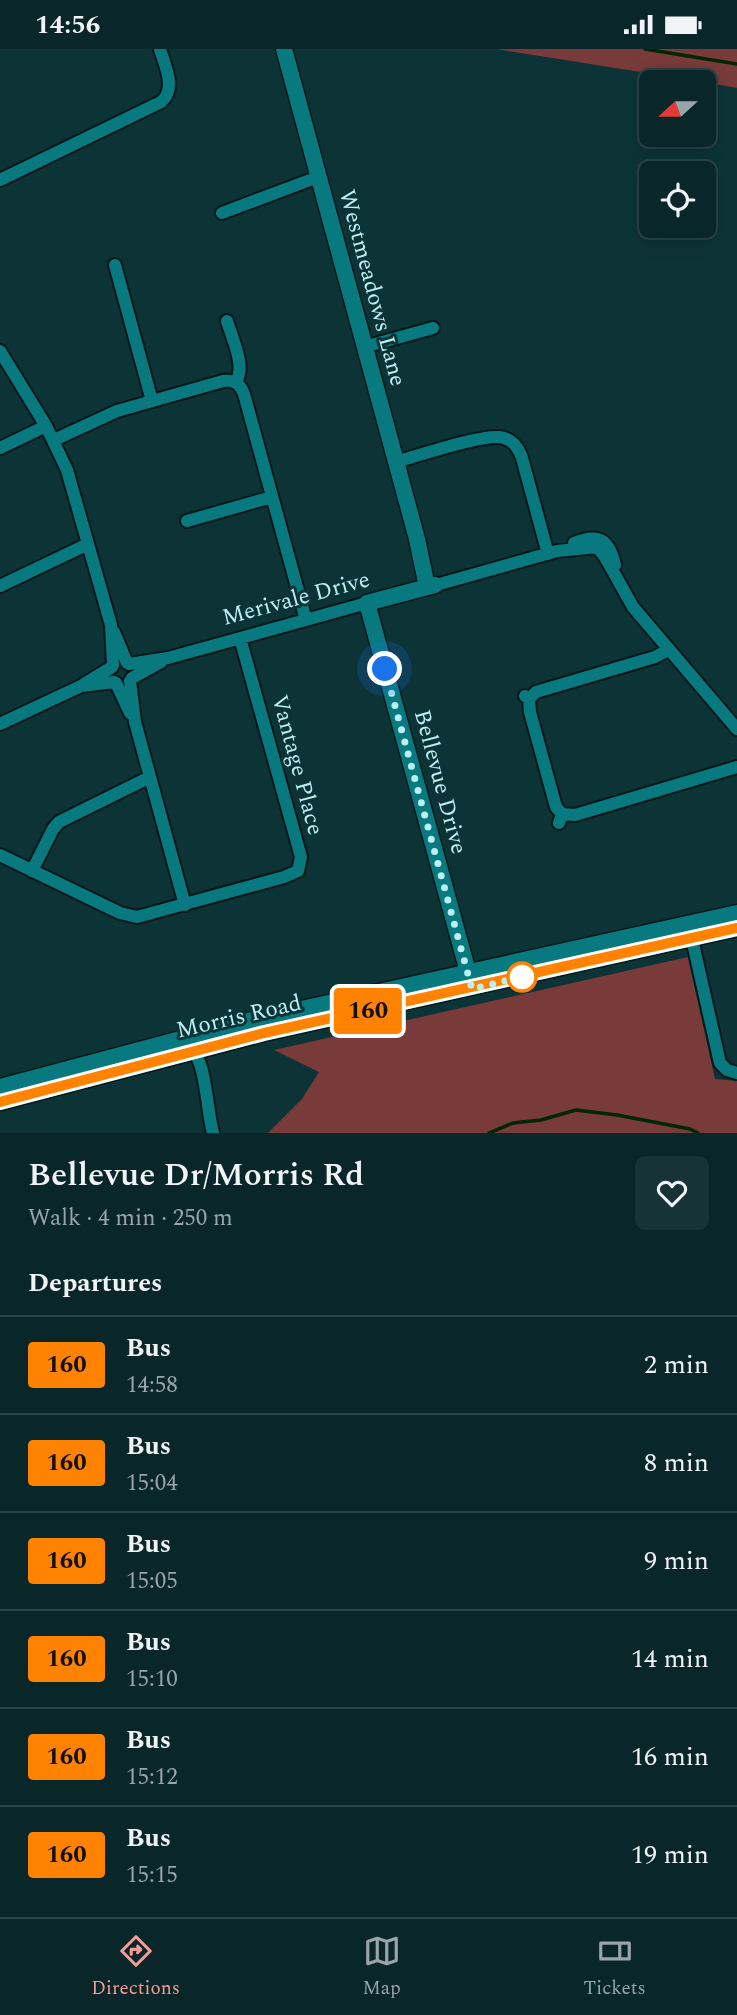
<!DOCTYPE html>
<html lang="en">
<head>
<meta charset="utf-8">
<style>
	:root { --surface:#092729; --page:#173335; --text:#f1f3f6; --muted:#99a5a8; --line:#294446; --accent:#f59b98 }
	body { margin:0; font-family:Spectral,serif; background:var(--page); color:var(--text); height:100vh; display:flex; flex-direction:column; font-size:26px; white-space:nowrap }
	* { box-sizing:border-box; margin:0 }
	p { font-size:23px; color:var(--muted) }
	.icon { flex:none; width:38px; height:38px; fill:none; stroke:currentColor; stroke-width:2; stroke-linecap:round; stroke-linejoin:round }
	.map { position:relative; height:1084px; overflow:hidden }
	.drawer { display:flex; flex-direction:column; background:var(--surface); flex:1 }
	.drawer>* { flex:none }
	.badge { padding:0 14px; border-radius:5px; font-size:24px; line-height:46px }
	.needle { width:46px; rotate:249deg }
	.tools { position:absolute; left:639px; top:21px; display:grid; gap:14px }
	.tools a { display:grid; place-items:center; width:77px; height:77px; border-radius:10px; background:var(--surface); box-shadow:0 4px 18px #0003,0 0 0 2px var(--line); font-size:35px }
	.you { position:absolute; width:35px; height:35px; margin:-18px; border:5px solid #fff; border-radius:50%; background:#1a73e8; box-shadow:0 0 0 10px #1a73e833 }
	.map>.badge { position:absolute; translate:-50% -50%; box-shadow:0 0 0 4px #fff }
	h2 { padding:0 28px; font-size:26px; line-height:63px }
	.round { display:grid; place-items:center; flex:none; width:74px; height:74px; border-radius:10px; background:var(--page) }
	.head { display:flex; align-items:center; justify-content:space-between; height:119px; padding:0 28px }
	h1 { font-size:33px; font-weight:600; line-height:52px }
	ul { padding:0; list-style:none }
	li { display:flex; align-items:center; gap:21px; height:98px; padding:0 28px; border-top:2px solid var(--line) }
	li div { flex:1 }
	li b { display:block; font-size:26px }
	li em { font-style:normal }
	li .badge { min-width:77px; font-weight:700; text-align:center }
	.status { display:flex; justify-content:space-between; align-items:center; height:49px; padding:0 35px; background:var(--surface); direction:ltr }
	.status svg { height:19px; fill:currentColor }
	.menu { display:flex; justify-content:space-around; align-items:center; height:98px; border-top:2px solid var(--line); background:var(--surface); font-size:19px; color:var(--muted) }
	.menu a { display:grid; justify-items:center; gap:4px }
	.menu .selected { color:var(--accent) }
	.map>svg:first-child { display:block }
	.green { fill:#793a3a }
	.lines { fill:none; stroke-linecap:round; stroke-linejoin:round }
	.stream { stroke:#002800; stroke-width:3.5 }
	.minor-casing { stroke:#09191a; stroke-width:16 }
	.tertiary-casing { stroke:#09191a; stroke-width:19 }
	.minor { stroke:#08797f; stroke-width:12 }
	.tertiary { stroke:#08797f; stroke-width:16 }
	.line-casing { stroke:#fff; stroke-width:16 }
	.line { stroke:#ff8200; stroke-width:10 }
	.walk { stroke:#baeff3; stroke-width:7; stroke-dasharray:0 12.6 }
	.stop-dot { fill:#fff; stroke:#ff8200; stroke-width:3.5 }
	.labels { text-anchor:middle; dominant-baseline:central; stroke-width:6; stroke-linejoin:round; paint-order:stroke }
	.street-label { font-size:23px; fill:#baeff3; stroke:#0c3437 }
</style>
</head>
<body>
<div class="status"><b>14:56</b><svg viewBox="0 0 49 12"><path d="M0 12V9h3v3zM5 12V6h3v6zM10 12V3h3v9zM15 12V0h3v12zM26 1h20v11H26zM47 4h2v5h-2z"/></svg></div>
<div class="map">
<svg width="737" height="1084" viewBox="0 0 737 1084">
	<rect width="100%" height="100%" fill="#0c3437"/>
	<path class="green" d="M496,0H737V39L704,33Z
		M688,908L715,1030L737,1032V1084H268L302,1050L319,1023L274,1001Z"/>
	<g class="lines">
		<path class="stream" d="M645,0L737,15
			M489,1084L513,1074L541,1071L576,1061L617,1066L690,1080L698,1084"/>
		<g class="minor-casing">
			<path id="minor" d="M0,131L161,53C177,40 165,17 160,0
				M222,164L318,128
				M115,216L152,352
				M227,272C232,289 246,317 236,333
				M364,298L433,279
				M0,302L46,377L67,421L111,576L113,616
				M54,391L117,362L223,332C234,331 240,334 244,345L306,571
				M0,399L46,377
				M396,413C417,407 487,383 504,389C514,392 519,400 522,409L548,505
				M187,472L272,448
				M574,494C599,484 609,490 615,516
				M436,536L557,502L597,498L605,508L633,558L737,680
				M0,537L88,495
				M114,583L127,614
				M129,615L168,609L367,554
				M132,629L161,613
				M130,632L135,673L185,856
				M116,634L130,664
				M84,635L112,618
				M525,647L529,650L530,663L556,758L562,765L559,774
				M529,650L536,643L655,608L668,601
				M0,675L81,637L114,633
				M562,765L575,766L737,718
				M0,806L120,864L137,868L284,828L298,822L301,808L240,589
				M32,822L53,780L59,773L150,728
				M692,890L720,1014L727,1021L737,1024
				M193,1002C206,1015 207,1063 213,1084"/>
		</g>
		<g class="tertiary-casing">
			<path id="tertiary" d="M284,0L417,490L427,538
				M435,536L367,554L471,934
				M0,1038L252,971L737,864
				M0,1053L264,984L737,879"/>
		</g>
		<use href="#minor" class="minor"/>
		<use href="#tertiary" class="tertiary"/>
	</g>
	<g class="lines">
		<g class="line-casing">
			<path id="line" d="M0,1053L264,984L737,879"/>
		</g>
		<use href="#line" class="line"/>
		<path class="walk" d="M385,620L472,940L522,928"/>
	</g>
	<circle class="stop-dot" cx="522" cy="928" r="14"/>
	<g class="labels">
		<g class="street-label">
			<text transform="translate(372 239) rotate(75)">Westmeadows Lane</text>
			<text transform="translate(296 550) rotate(-15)">Merivale Drive</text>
			<text transform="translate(297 716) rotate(75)">Vantage Place</text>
			<text transform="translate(440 733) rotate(75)">Bellevue Drive</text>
			<text transform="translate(239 968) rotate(-13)">Morris Road</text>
		</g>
	</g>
</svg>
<div class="tools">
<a><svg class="needle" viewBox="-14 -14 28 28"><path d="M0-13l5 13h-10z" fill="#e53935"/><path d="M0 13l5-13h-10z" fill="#99a5a8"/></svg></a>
<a><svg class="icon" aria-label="locate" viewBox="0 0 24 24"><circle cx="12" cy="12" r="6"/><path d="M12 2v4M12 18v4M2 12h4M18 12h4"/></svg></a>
</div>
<div class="you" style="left:385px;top:620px"></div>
<b class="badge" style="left:368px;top:962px;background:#ff8200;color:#111">160</b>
</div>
<section class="drawer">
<div class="head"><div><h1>Bellevue Dr/Morris Rd</h1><p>Walk · 4 min · 250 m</p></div><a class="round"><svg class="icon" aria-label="heart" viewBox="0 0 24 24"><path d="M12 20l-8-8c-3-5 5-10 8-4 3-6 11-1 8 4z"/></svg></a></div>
<h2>Departures</h2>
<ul>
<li><span class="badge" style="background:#ff8200;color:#111">160</span><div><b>Bus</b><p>14:58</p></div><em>2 min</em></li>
<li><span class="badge" style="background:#ff8200;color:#111">160</span><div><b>Bus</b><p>15:04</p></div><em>8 min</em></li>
<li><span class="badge" style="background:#ff8200;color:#111">160</span><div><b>Bus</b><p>15:05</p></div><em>9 min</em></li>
<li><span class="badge" style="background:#ff8200;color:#111">160</span><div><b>Bus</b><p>15:10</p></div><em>14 min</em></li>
<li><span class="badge" style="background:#ff8200;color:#111">160</span><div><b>Bus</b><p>15:12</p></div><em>16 min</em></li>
<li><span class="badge" style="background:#ff8200;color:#111">160</span><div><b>Bus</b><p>15:15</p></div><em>19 min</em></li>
</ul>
</section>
<nav class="menu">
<a class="selected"><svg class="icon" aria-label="directions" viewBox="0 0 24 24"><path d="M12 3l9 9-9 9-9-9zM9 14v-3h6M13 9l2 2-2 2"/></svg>Directions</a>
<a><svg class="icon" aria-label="map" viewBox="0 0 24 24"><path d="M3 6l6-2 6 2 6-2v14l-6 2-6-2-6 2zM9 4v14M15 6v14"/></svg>Map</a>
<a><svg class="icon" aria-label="tickets" viewBox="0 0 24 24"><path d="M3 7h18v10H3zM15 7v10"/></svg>Tickets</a>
</nav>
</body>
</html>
